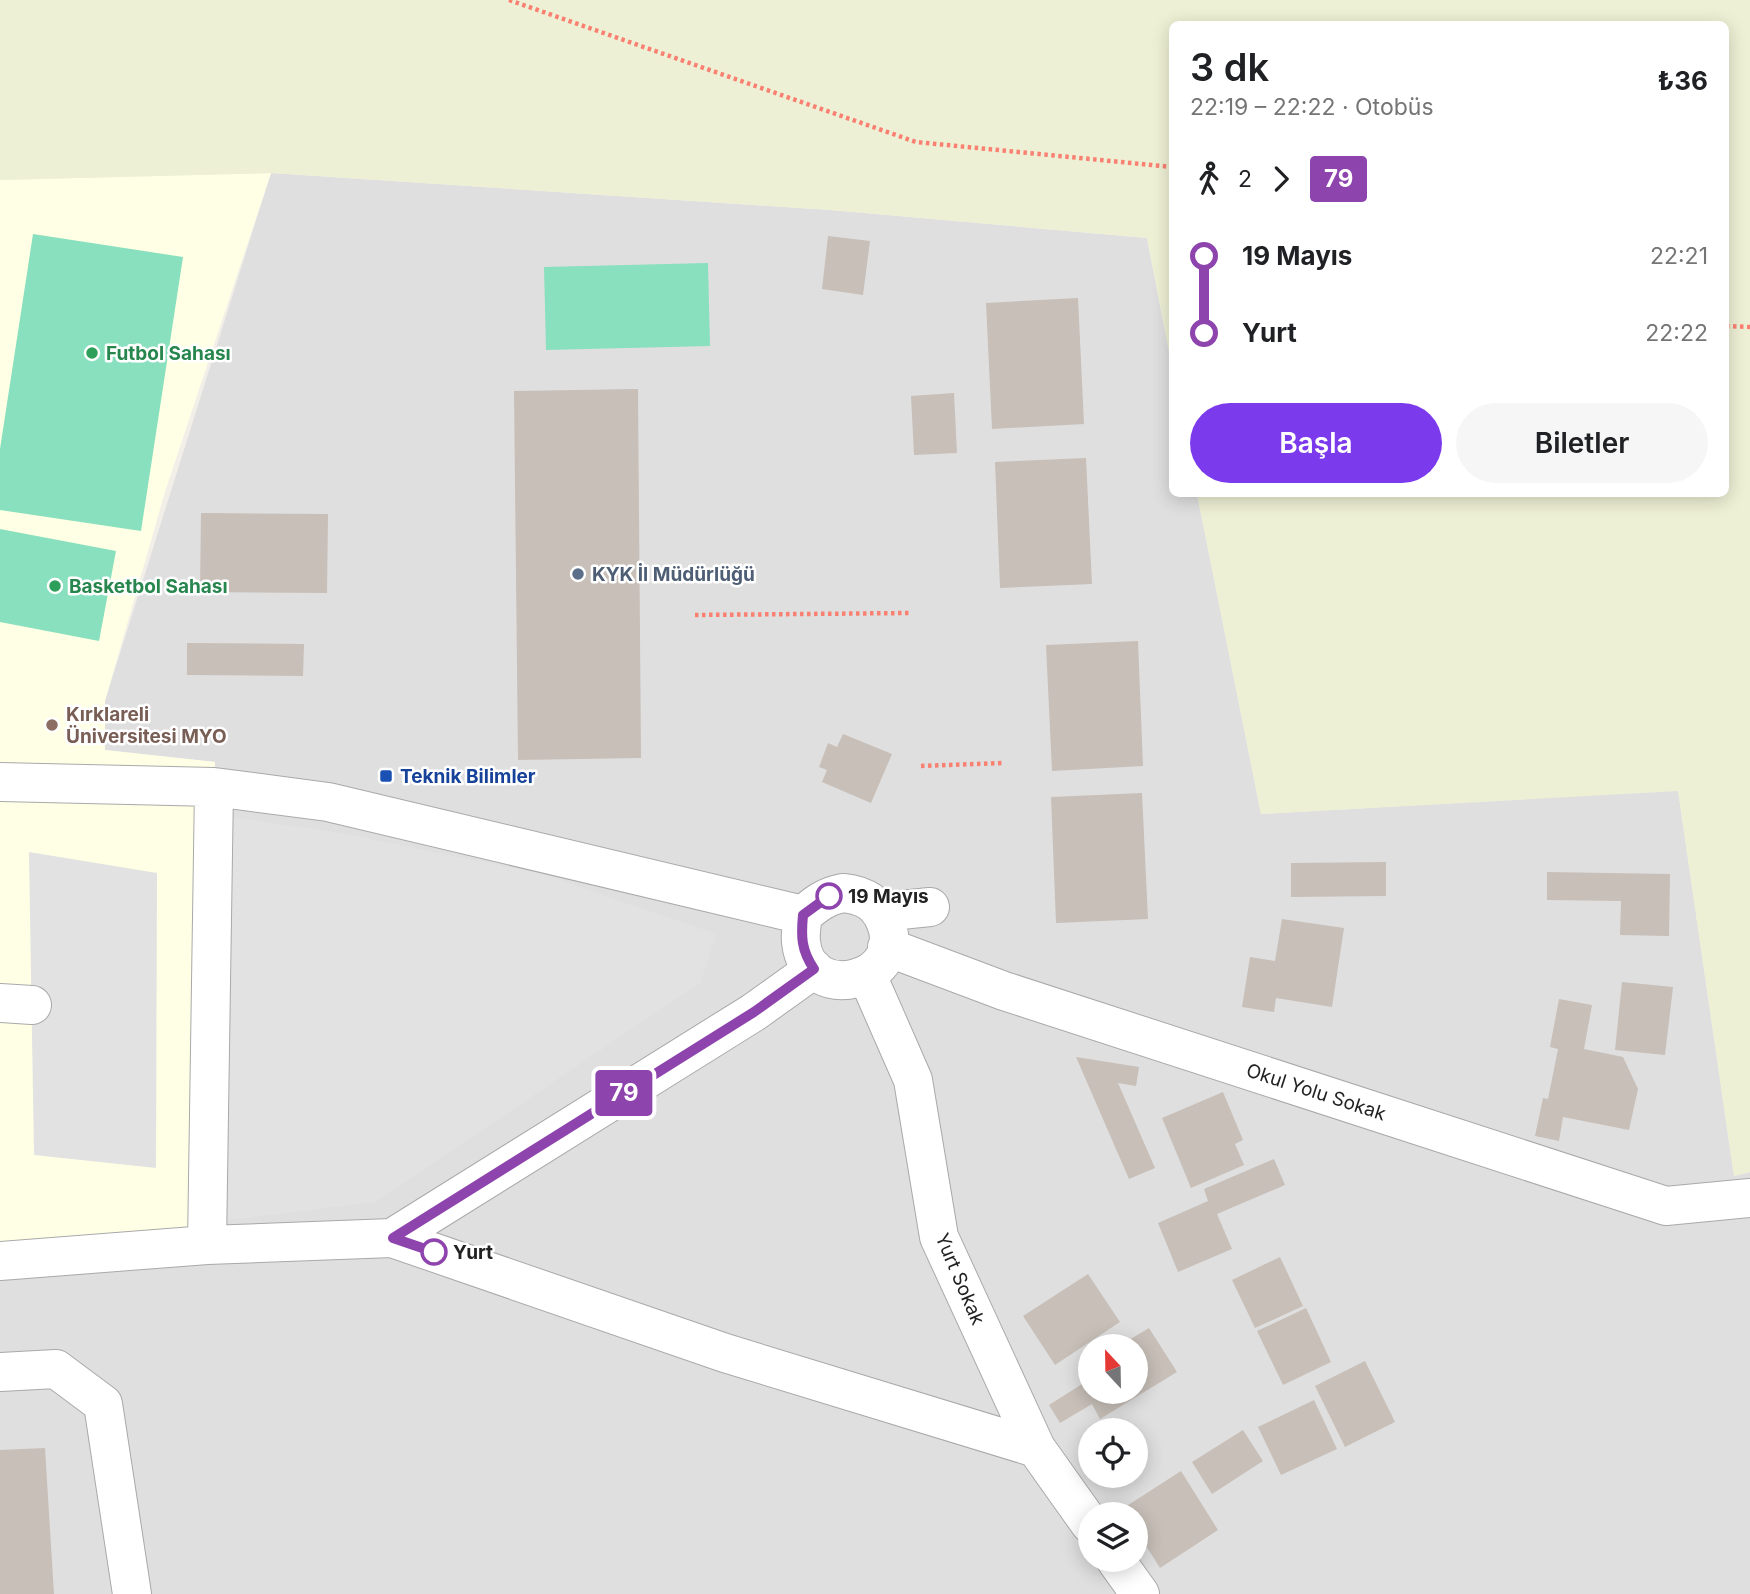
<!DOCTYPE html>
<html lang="tr">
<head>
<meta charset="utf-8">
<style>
	:root { --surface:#fff; --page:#f6f6f6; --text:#202124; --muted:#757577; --accent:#7c3aed }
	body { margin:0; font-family:Inter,sans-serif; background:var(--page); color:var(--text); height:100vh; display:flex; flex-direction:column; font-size:26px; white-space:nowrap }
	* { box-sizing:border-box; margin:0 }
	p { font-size:23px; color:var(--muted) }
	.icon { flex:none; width:38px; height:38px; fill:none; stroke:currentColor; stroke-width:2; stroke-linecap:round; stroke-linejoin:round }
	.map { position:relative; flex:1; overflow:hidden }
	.side { position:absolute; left:1169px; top:21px; width:560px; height:476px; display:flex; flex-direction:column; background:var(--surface); border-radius:10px; box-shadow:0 4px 18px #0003 }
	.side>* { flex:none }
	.badge { padding:0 14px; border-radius:5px; font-size:24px; line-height:46px }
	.needle { width:46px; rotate:338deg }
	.controls { position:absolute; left:1078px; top:1334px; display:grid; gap:14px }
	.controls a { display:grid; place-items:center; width:70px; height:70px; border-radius:50%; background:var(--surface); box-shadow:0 4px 18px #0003; font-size:35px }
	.map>.badge { position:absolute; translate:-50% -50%; box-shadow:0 0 0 4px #fff }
	.legs { display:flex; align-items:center; gap:10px; height:77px; padding:0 21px; font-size:23px }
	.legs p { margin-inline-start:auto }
	.headline { display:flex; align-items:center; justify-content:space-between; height:119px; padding:0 21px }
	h1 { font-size:38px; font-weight:600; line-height:52px }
	.button { display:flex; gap:14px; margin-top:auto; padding:14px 21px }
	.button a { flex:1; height:80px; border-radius:42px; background:var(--accent); color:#fff; font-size:28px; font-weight:600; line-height:80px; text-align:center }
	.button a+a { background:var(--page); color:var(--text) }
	ul { padding:0 21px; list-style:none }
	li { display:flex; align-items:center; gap:24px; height:77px; font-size:26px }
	li i { display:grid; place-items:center; width:10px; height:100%; margin:0 9px; background:currentColor }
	li i::after { content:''; width:18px; height:18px; margin:-9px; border:5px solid; border-radius:50%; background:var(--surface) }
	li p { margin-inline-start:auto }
	li:first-child i { background:linear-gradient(#0000 50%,currentColor 0) }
	li:last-child i { background:linear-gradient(currentColor 50%,#0000 0) }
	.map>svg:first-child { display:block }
	.residential { fill:#e0dfdf; fill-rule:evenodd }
	.education { fill:#ffffe5 }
	.farmland { fill:#eef0d5 }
	.pitch { fill:#88e0be }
	.parking { fill:#e2e2e2 }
	.building { fill:#c7bfb8 }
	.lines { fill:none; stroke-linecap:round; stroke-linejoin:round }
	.street-casing { stroke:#a9a9a9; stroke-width:40 }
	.path { stroke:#fa8072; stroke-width:4.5; stroke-dasharray:3.5 3.5; stroke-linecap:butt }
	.street { stroke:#fff; stroke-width:38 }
	.line-1-casing { stroke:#fff; stroke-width:16 }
	.line-1 { stroke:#8e44ad; stroke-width:10 }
	.leisure-dot { fill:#2e9e5b; stroke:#fff; stroke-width:2.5 }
	.service-dot { fill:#5c6f8a; stroke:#fff; stroke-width:2.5 }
	.education-dot { fill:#8d6e63; stroke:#fff; stroke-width:2.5 }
	.transit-dot { fill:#1a4fb4; stroke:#fff; stroke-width:2.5 }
	.stop-1-dot { fill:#fff; stroke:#8e44ad; stroke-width:3.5 }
	.labels { text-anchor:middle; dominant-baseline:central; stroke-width:5; stroke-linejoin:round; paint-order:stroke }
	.leisure-label { font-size:19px; font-weight:bold; fill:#27864d; stroke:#fff; text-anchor:start }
	.service-label { font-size:19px; font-weight:bold; fill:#4e5e75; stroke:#fff; text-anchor:start }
	.education-label { font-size:19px; font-weight:bold; fill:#785e54; stroke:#fff; text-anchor:start }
	.transit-label { font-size:19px; font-weight:bold; fill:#164399; stroke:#fff; text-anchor:start }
	.stop-label { font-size:19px; font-weight:bold; fill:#222; stroke:#fff; text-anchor:start }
	.street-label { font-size:19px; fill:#222; stroke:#fff }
</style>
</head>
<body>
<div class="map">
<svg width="1750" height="1594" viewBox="0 0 1750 1594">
	<rect width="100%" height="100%" fill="#f2efe9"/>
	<path class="residential" d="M271,173L830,210L1147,238L1172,367V494H1197L1261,814L1678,790L1734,1176L1750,1172V1594H0V1261L196,1246L215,762L105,750V701ZM1090,1346H1136V1391H1090ZM1090,1430H1136V1475H1090ZM1090,1514H1136V1559H1090Z"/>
	<path class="education" d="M271,173L165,492L105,701V750L215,762L196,1246L0,1261V180Z"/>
	<path class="farmland" d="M0,0H1750V1172L1734,1176L1678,791L1261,814L1197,494H1726V24H1172V367L1147,238L830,210L271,173L0,180Z"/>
	<path class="pitch" d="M33,234L183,257L141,531L0,510V449Z
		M708,263L710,346L546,350L544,267Z
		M0,529L116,551L99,641L0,622Z"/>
	<path class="parking" d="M231,817L340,833L542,874L716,934L700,983L375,1202L228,1220Z
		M29,852L157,873L156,1168L34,1155Z"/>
	<path class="building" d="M828,236L870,241L863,295L822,289Z
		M1078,298L1084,424L992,429L986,303Z
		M638,389L641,758L518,760L514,391Z
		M954,393L957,453L914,455L911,396Z
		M1086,458L1092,584L1000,588L995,462Z
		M201,513L328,514L327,593L200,592Z
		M1138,641L1143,766L1052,771L1046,645Z
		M187,643L304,644L303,676L187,675Z
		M843,734L892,754L871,803L822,782L827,770L819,767L828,743L837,747Z
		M1142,793L1148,919L1056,923L1051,797Z
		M1386,862V896L1291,897V863Z
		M1547,872L1670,874L1669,936L1620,935L1621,901L1547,900Z
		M1282,919L1344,928L1332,1007L1276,998L1274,1012L1242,1007L1250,957L1275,961Z
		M1622,982L1673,987L1665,1055L1615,1050Z
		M1559,999L1592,1005L1584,1049L1623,1057L1638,1089L1629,1130L1563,1117L1559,1141L1535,1136L1543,1098L1548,1099L1558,1049L1550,1047Z
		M1076,1057L1139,1067L1136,1086L1118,1083L1155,1168L1129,1179Z
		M1223,1092L1243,1140L1235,1144L1244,1165L1191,1188L1162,1118Z
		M1274,1159L1285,1185L1217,1214L1232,1249L1178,1272L1158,1223L1208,1201L1204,1189Z
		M1280,1257L1303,1306L1255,1328L1232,1280Z
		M1088,1274L1120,1322L1055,1365L1023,1316Z
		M1306,1308L1331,1362L1283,1385L1257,1331Z
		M1149,1328L1177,1372L1100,1419L1092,1404L1060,1423L1049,1405L1090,1379V1391H1136V1346H1119Z
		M1365,1361L1395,1422L1345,1447L1315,1386Z
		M1314,1400L1337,1449L1281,1475L1258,1427Z
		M1243,1430L1263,1461L1212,1494L1192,1462Z
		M45,1448L54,1594H0V1450Z
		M1181,1471L1218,1530L1160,1568L1136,1530V1514H1125L1122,1509Z"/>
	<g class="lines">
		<g class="street-casing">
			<path id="street" d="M0,782L214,787L328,802L803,915
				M843,893C863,895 877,902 885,921C911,980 808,1008 801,942C800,933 802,923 803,915C816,904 826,896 843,893Z
				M881,912L930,907
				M887,947L1004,991L1666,1206L1750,1198
				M867,975L913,1080L939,1237L1036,1448L1090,1524
				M0,1003L32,1005
				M392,1238L725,1353L1036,1448
				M207,1245L214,787
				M0,1261L207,1245L392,1238L754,1012L814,969
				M0,1372L56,1369L103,1404L132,1594
				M1115,1559L1140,1594"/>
		</g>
		<path class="path" d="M509,0L916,142L1172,167
			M1726,326L1750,327
			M695,615L910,613
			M921,766L1003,763"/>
		<use href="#street" class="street"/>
	</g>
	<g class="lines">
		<g class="line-1-casing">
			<path id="line-1" d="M434,1252L393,1238L754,1012L814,969C801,950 801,936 803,915L829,896"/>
		</g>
		<use href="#line-1" class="line-1"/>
	</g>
	<g class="leisure-dot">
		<circle cx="92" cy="353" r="7"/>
		<circle cx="55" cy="586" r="7"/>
	</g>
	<circle class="service-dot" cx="578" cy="574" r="7"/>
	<circle class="education-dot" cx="52" cy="725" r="7"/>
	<rect class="transit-dot" x="379" y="769" width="14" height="14" rx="3.5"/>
	<g class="stop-1-dot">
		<circle cx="829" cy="896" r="12"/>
		<circle cx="434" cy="1252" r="12"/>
	</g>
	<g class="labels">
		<g class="leisure-label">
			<text x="106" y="353">Futbol Sahası</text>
			<text x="69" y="586">Basketbol Sahası</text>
		</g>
		<g class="service-label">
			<text x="592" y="574">KYK İl Müdürlüğü</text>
		</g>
		<g class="education-label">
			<text x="66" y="714">Kırklareli<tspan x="66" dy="22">Üniversitesi MYO</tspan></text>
		</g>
		<g class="transit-label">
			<text x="400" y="776">Teknik Bilimler</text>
		</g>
		<g class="stop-label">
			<text x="848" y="896">19 Mayıs</text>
			<text x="453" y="1252">Yurt</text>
		</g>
		<g class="street-label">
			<text transform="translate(1316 1092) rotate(18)">Okul Yolu Sokak</text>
			<text transform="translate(960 1279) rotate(67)">Yurt Sokak</text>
		</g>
	</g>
</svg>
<div class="controls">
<a><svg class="needle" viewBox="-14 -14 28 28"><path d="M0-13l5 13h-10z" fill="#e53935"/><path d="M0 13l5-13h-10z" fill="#757577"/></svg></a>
<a><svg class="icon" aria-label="locate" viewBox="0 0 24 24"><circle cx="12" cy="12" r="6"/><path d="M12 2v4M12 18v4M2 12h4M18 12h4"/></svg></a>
<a><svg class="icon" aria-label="layers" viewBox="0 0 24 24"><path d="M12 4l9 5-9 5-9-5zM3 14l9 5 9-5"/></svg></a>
</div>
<b class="badge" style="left:624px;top:1093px;background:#8e44ad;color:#fff">79</b>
<section class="side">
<div class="headline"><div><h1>3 dk</h1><p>22:19 – 22:22 · Otobüs</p></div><b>₺36</b></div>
<div class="legs"><svg class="icon" aria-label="walk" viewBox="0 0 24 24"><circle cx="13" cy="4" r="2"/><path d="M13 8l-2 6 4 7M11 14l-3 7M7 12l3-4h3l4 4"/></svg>2<svg class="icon" aria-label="forward" viewBox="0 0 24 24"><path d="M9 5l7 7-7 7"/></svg><b class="badge" style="background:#8e44ad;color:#fff">79</b></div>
<ul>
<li><i style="color:#8e44ad"></i><b>19 Mayıs</b><p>22:21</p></li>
<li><i style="color:#8e44ad"></i><b>Yurt</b><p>22:22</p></li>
</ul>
<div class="button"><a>Başla</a><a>Biletler</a></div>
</section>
</div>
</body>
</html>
